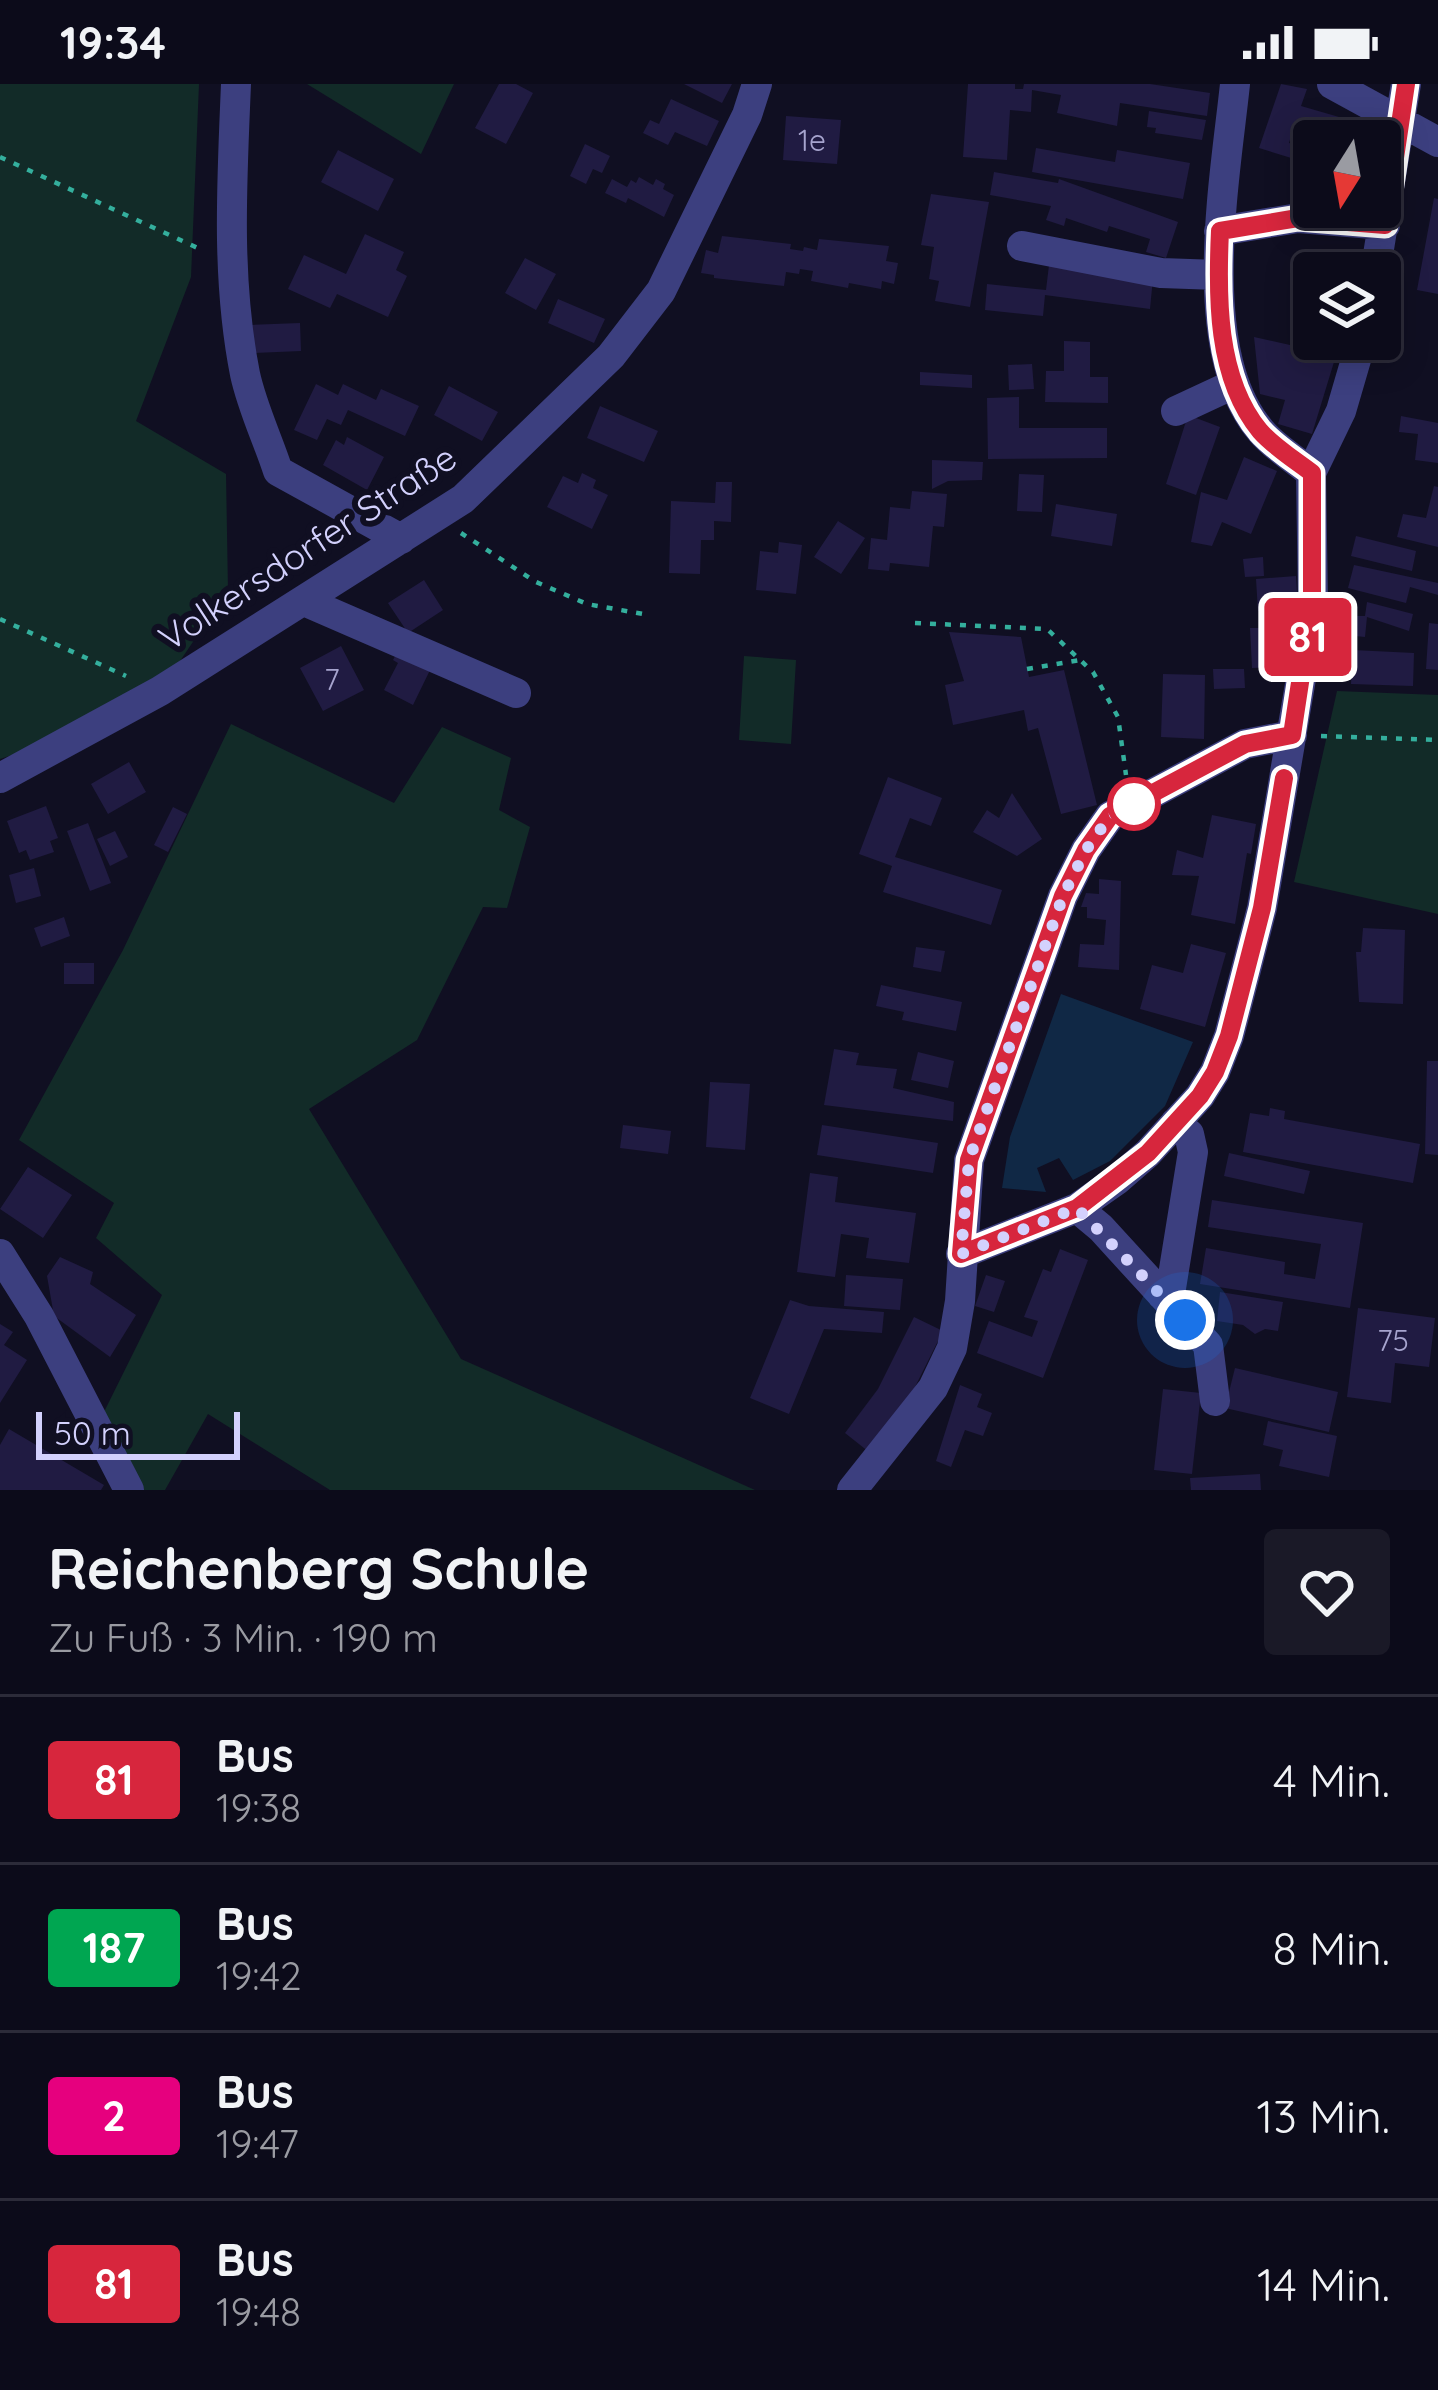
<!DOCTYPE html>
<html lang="de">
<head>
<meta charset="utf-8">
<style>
	:root { --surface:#0c0b1a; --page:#1a1927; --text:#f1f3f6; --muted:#9a9ba2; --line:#2c2b39 }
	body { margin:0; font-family:Quicksand,sans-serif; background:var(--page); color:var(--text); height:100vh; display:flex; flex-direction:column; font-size:45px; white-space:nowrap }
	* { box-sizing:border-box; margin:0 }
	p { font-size:39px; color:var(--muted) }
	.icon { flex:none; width:66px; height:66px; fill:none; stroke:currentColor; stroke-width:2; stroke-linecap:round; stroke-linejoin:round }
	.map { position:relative; height:1406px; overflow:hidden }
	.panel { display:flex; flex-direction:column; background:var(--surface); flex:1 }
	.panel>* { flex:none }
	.badge { padding:0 24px; border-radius:9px; font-size:42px; line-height:78px }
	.needle { width:78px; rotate:191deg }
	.fabs { position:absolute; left:1293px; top:36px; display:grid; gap:24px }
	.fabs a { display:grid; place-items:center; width:108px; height:108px; border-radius:12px; background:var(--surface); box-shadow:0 6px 30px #0003,0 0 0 3px var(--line); font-size:60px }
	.scale { position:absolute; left:36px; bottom:30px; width:204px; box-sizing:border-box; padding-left:12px; border:6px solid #d3d1fd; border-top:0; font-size:33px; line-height:42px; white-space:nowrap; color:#d3d1fd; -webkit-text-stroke:9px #100f22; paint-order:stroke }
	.you { position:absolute; width:60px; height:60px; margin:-30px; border:9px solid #fff; border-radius:50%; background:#1a73e8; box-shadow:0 0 0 18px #1a73e833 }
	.map>.badge { position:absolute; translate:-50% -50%; box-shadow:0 0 0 6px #fff }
	.round { display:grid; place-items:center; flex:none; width:126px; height:126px; border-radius:12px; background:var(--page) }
	.overview { display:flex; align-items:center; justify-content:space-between; height:204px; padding:0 48px }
	h1 { font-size:57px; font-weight:700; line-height:90px }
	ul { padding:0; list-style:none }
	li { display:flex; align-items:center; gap:36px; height:168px; padding:0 48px; border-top:3px solid var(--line) }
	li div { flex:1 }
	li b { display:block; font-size:45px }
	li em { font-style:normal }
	li .badge { min-width:132px; font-weight:700; text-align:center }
	.status { display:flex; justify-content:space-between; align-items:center; height:84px; padding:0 60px; background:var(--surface); direction:ltr }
	.status svg { height:33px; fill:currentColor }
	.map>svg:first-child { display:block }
	.green { fill:#122b28 }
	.water { fill:#102845 }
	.building { fill:#201b42 }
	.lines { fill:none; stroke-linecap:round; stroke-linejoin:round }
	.path { stroke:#34af9d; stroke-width:4.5; stroke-dasharray:6 9; stroke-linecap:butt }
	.minor { stroke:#3c3f7f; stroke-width:30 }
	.line-casing { stroke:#fff; stroke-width:27 }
	.line { stroke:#d7263d; stroke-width:18 }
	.walk { stroke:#d3d1fd; stroke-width:12; stroke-dasharray:0 21.6 }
	.stop-dot { fill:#fff; stroke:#d7263d; stroke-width:6 }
	.labels { text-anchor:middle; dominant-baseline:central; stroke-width:12; stroke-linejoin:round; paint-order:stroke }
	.number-label { font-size:30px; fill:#a6a4ce }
	.street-label { font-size:36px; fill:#d3d1fd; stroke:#100f22 }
</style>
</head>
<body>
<div class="status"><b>19:34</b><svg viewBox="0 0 49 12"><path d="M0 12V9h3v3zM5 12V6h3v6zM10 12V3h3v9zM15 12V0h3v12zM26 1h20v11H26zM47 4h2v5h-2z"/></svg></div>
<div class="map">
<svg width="1438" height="1406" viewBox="0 0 1438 1406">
	<rect width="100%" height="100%" fill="#100f22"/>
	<path class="green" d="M0,0H199L191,193L136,337L226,390L228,506L178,580L30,665L0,675Z
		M307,0H454L421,70Z
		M744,572L796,576L791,660L739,656Z
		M1337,607L1438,611V830L1294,798Z
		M231,640L394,719L442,643L511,674L499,726L530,743L507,824L483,823L417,956L309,1025L461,1275L755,1406H330L208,1330L165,1406H141L102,1332L162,1211L96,1154L114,1119L19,1056L123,866Z"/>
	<path class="water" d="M1061,910L1193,958L1165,1022L1110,1077L1073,1096L1059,1074L1037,1084L1046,1108L1002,1104L1010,1053Z"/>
	<path class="building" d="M499,0H516L533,9L506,60L475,44Z
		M684,0H732L722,19Z
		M968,0H1015V5H1023L1024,0H1150L1210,9L1207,32L1120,19L1117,42L1057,29L1061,11L1032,6L1031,28L1010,26L1007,76L963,73Z
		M1281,0L1307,5L1301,22L1339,33L1332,57L1292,49L1289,59L1314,65V81L1259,64Z
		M671,15L719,37L707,62L675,48L668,61L643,49L650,36L659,40Z
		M1149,27L1206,36L1202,56L1155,49L1156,44L1147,43Z
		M786,32L841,36L837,80L783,76Z
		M585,60L610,72L602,89L593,85L586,100L570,92Z
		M1036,64L1115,78L1117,66L1190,79L1183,115L1032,88Z
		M338,66L394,95L378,127L321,98Z
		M994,88L1058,99L1059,95L1178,138L1166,174L1146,168L1150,155L1109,142L1107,148L1066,134L1064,142L1046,136L1051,122L990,111Z
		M639,93L653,101L656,95L665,100L663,105L674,111L664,133L628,114L626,119L605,109L612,95L627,103L631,96L636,99Z
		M931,110L989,118L970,223L935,217L939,197L929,195L934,163L921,161Z
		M1434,114L1438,115V210L1417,206Z
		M365,150L404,168L396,186L407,192L388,233L337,210L330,224L288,205L304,171L346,190Z
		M722,152L791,160L790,165L803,167L804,163L817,166L819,155L889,162L886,177L898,179L894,200L882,197L881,205L849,199L848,204L811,197L813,187L800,185L799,190L786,188L784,202L714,194V191L701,189L706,166L718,169Z
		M525,174L556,190L536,226L505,209Z
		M1049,181L1153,194L1150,225L1045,211L1043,232L985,226L987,200L1046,206Z
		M558,215L605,235L594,259L548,239Z
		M1301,222L1314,225V255H1341L1312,350L1278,340L1285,316L1260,310L1254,253L1290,261Z
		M300,239L301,267L252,269L250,241Z
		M1064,257L1090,258V293H1108V319L1045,318L1046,287H1064Z
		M1032,280L1034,305L1009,306L1008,281Z
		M920,288L972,291V304L920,301Z
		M316,300L338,311L343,300L376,316L381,305L419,322L405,352L348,326L341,341L327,335L317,356L294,346Z
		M449,302L498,328L482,357L434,331Z
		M1019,313V344H1107V374L988,375L987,314Z
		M600,322L658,347L644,378L587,354Z
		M1188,331L1220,343L1196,411L1166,400Z
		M1401,332L1438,339V379L1415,376L1418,350L1399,348Z
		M347,353L384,373L367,406L323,381L336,356L344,361Z
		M1244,373L1277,387L1251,450L1222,438L1212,462L1191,458L1201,408L1227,416Z
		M932,376L983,378L982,396L948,397L932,405Z
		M582,389L596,396L593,404L608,411L592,445L547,423L563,392L578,399Z
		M1019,390L1044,391L1042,428L1017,427Z
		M716,398H732L731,438L714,437V456H701L700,490L669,489L671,417L715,419Z
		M1434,402L1438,403V463L1397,453L1403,430L1426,434Z
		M912,407L947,410L944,443L933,442L929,483L890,479L889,487L868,485L871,454L887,456L890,423L910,425Z
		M1056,420L1117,430L1112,462L1051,452Z
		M838,437L865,454L841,490L814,473Z
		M1356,452L1416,467L1412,487L1351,472Z
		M779,458L802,461L796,510L756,506L760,467L778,469Z
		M1263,473L1264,492L1245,493L1243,475Z
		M1354,481L1438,499V511L1410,503L1406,519L1348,504Z
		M1296,492L1298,524L1258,527L1256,495Z
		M424,496L443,526L408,549L388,519Z
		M1367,518L1413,530L1409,547L1367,533L1365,553L1355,552L1357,532H1365Z
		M1429,539L1438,540V586L1426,585Z
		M1250,544H1274L1275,583L1252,584Z
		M949,548L1021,553L1029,593L1064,586L1097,721L1061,730L1038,644L1028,647L1024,626L953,641L945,601L964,597Z
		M341,562L364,606L323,627L300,584Z
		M399,565L432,582L413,621L384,606L398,579L393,576Z
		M1353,566L1414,569L1413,602L1351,600Z
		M1213,585H1244L1245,604L1214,605Z
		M1163,590L1205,591L1204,655L1161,653Z
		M129,678L146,708L108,730L91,700Z
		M888,693L942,714L931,742L910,734L895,773L1002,806L991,841L883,808L892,782L859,770Z
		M1012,709L1042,755L1017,772L973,748L987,726L999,734Z
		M46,722L58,754L50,757L54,768L30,776L26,766L19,769L7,737Z
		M173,723L187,730L168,768L154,761Z
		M1212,731L1256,740L1251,770L1247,769L1235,840L1191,831L1199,792L1172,791L1177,766L1203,774Z
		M88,739L111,799L90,807L67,747Z
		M115,747L128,773L110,782L97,755Z
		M34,784L41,812L16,819L9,791Z
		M1099,795L1121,797L1119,886L1078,883L1080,860L1104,861L1106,836L1087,834V823H1081L1086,809L1099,810Z
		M64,833L70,852L41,863L34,844Z
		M1363,844L1405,846L1403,920L1359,918L1356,868H1361Z
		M1191,860L1226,869L1205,943L1140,925L1152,881L1183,889Z
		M916,863L945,867L941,888L913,883Z
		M64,879H94V900H64Z
		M881,901L962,918L956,947L902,936L904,928L876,922Z
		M834,965L859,969L856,981L897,985L893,1004L954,1018L953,1037L824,1021Z
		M918,968L954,977L948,1004L911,996Z
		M1427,977H1438V1071L1425,1070Z
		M710,998L750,1000L745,1066L706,1063Z
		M1270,1024L1285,1027L1284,1035L1420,1060L1413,1099L1243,1068L1250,1029L1269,1032Z
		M623,1041L671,1047L668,1070L620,1064Z
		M822,1041L938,1059L933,1089L817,1071Z
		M1229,1069L1310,1087L1304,1110L1224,1092Z
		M28,1083L72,1111L43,1154L0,1125Z
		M810,1089L838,1093L835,1118L916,1129L909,1179L866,1174L869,1154L841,1150L835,1193L797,1188Z
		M1212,1116L1363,1139L1350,1224L1200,1200L1206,1164L1285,1178L1284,1190L1315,1195L1321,1160L1208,1143Z
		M1060,1165L1088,1176L1043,1294L977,1269L989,1237L1032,1253L1038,1237L1024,1233L1043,1185L1051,1188Z
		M60,1173L93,1188L90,1200L136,1231L110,1273L54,1232L47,1192Z
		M846,1191L903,1195L900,1226L844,1222Z
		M986,1191L1005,1197L994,1228L975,1222Z
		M1220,1208L1283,1218L1278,1247L1265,1245L1255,1250L1243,1241L1217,1237Z
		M790,1216L809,1222L884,1228L882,1249L824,1245L789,1330L750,1314Z
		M1358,1224L1435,1234L1429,1283L1395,1279L1391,1319L1347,1313Z
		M914,1233L943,1247L907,1319L869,1368L845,1349L878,1305Z
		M0,1240L13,1248L4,1261L27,1276L0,1319Z
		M1235,1284L1338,1308L1329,1348L1225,1324Z
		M960,1301L982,1310L977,1323L992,1329L983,1352L965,1346L951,1383L936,1377Z
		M1163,1305L1201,1309L1192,1390L1154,1386Z
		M1268,1337L1337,1352L1329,1393L1279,1382L1283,1366L1263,1361Z
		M9,1345L104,1401L101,1406H0V1361Z
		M1260,1390L1261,1406H1191L1190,1394Z"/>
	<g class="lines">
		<path class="path" d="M0,73L202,166
			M461,449L536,498L587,520L643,530
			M0,535L126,592
			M915,539L1047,545L1093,588L1118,633L1126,691
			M1027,585L1080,576
			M1321,652L1438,656"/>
		<path class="minor" d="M236,0C232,97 226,194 245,290C252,323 268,356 278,387L401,455
			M1235,0C1225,96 1193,268 1261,347C1274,363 1295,375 1311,389
			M1332,0L1438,58
			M1219,147L1298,134L1385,141
			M1022,162L1161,189L1218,191
			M1375,189L1406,0
			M1176,327L1234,300
			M304,517L516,609
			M0,694L160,607L463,415L611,272L661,207L747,31L757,0
			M1077,1124L1101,1144L1208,1261L1215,1317
			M0,1170L39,1232L129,1406
			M961,1170L1077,1124L1117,1096L1148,1069L1200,1012L1215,988L1229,952L1262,824L1306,565L1313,520L1311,389L1341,327L1362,255
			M1162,1211L1171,1204L1193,1068L1189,1050L1175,1039
			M852,1406L933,1304L952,1264L960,1217L969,1076L1063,812L1086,766L1110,732L1245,660L1292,651"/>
	</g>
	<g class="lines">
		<g class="line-casing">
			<path id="line" d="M1284,694L1262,824L1229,952L1215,988L1200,1012L1148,1069L1077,1124L961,1170L969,1076L1063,812L1086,766L1110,732L1245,660L1292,651L1312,520V389C1295,376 1274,363 1260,347C1216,294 1217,211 1220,147L1298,134L1385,141L1406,0"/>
		</g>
		<use href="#line" class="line"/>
		<path class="walk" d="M1134,720L1110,732L1086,766L1063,812L969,1076L961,1170L1077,1124L1185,1236"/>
	</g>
	<circle class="stop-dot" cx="1134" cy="720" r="24"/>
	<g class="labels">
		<g class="number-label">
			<text x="812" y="56">1e</text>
			<text x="332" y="595">7</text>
			<text x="1393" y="1256">75</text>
		</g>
		<g class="street-label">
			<text transform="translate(307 463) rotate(-33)">Volkersdorfer Straße</text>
		</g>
	</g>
</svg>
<div class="fabs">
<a><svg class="needle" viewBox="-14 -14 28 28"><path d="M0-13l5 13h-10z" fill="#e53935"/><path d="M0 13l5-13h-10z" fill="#9a9ba2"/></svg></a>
<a><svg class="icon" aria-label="layers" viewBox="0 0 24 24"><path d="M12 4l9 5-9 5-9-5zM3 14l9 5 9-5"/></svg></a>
</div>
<div class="scale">50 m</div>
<div class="you" style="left:1185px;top:1236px"></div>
<b class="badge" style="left:1308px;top:553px;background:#d7263d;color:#fff">81</b>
</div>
<section class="panel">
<div class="overview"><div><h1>Reichenberg Schule</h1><p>Zu Fuß · 3 Min. · 190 m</p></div><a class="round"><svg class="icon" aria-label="heart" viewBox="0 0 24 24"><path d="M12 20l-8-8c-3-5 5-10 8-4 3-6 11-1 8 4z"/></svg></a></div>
<ul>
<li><span class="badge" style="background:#d7263d;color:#fff">81</span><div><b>Bus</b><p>19:38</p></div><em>4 Min.</em></li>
<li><span class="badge" style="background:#00a651;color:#fff">187</span><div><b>Bus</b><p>19:42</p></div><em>8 Min.</em></li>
<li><span class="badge" style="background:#e6007e;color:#fff">2</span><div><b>Bus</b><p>19:47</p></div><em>13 Min.</em></li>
<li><span class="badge" style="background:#d7263d;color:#fff">81</span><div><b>Bus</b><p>19:48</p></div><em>14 Min.</em></li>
</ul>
</section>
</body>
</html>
